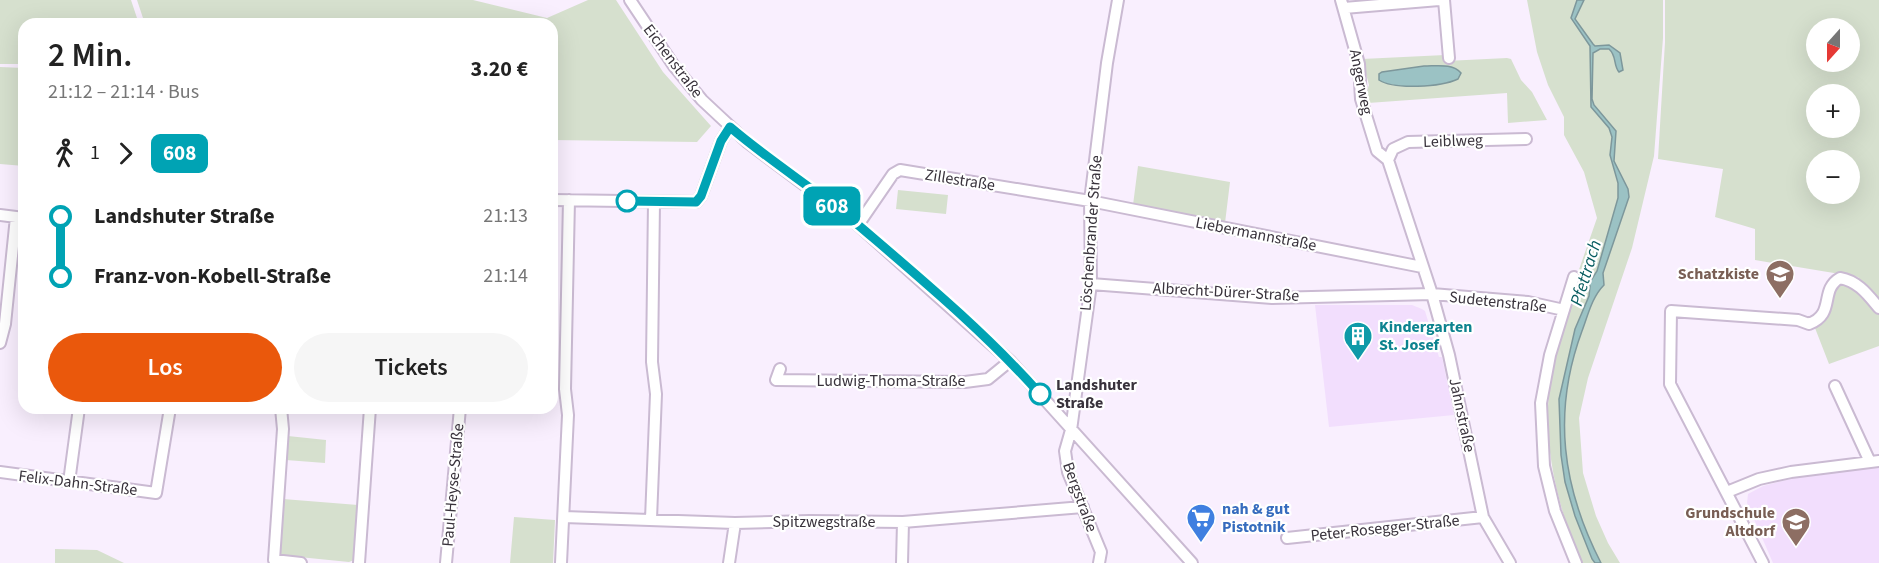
<!DOCTYPE html>
<html lang="de">
<head>
<meta charset="utf-8">
<style>
	:root { --surface:#fff; --page:#f6f6f6; --text:#222; --muted:#767676; --accent:#ea580c }
	body { margin:0; font-family:"Source Sans 3",sans-serif; background:var(--page); color:var(--text); height:100vh; display:flex; flex-direction:column; font-size:22px; white-space:nowrap }
	* { box-sizing:border-box; margin:0 }
	p { font-size:20px; color:var(--muted) }
	.icon { flex:none; width:33px; height:33px; fill:none; stroke:currentColor; stroke-width:2; stroke-linecap:round; stroke-linejoin:round }
	.map { position:relative; flex:1; overflow:hidden }
	.sheet { position:absolute; left:18px; top:18px; width:540px; height:396px; display:flex; flex-direction:column; background:var(--surface); border-radius:18px; box-shadow:0 6px 24px #0002 }
	.sheet>* { flex:none }
	.badge { padding:0 12px; border-radius:9px; font-size:21px; line-height:39px }
	.needle { width:39px; rotate:201deg }
	.buttons { position:absolute; left:1806px; top:18px; display:grid; gap:12px }
	.buttons a { display:grid; place-items:center; width:54px; height:54px; border-radius:50%; background:var(--surface); box-shadow:0 6px 24px #0002; font-size:30px }
	.map>.badge { position:absolute; translate:-50% -50%; box-shadow:0 0 0 3px #fff }
	.legs { display:flex; align-items:center; gap:9px; height:66px; padding:0 30px; font-size:20px }
	.legs p { margin-inline-start:auto }
	.headline { display:flex; align-items:center; justify-content:space-between; height:102px; padding:0 30px }
	h1 { font-size:33px; font-weight:600; line-height:45px }
	.action { display:flex; gap:12px; margin-top:auto; padding:12px 30px }
	.action a { flex:1; height:69px; border-radius:36px; background:var(--accent); color:#fff; font-size:24px; font-weight:600; line-height:69px; text-align:center }
	.action a+a { background:var(--page); color:var(--text) }
	ul { padding:0 30px; list-style:none }
	li { display:flex; align-items:center; gap:21px; height:60px; font-size:22px }
	li i { display:grid; place-items:center; width:9px; height:100%; margin:0 8px; background:currentColor }
	li i::after { content:''; width:15px; height:15px; margin:-8px; border:4px solid; border-radius:50%; background:var(--surface) }
	li p { margin-inline-start:auto }
	li:first-child i { background:linear-gradient(#0000 50%,currentColor 0) }
	li:last-child i { background:linear-gradient(currentColor 50%,#0000 0) }
	.map>svg:first-child { display:block }
	.built { fill:#f2defd }
	.green { fill:#d6e0ce; fill-rule:evenodd }
	.water { fill:#9bc2c4; stroke:#7d979b; stroke-width:1.5 }
	.lines { fill:none; stroke-linecap:round; stroke-linejoin:round }
	.minor-casing { stroke:#cabad2; stroke-width:14 }
	.minor { stroke:#fff; stroke-width:10 }
	.line-1-casing { stroke:#fff; stroke-width:14 }
	.line-1 { stroke:#00a3b4; stroke-width:9 }
	.stop-1-dot { fill:#fff; stroke:#00a3b4; stroke-width:3 }
	.labels { text-anchor:middle; dominant-baseline:central; stroke-width:4.5; stroke-linejoin:round; paint-order:stroke }
	.street-label { font-size:16px; fill:#38323b; stroke:#fff }
	.education-label { font-size:16px; font-weight:bold; fill:#785e54; stroke:#fff; text-anchor:end }
	.culture-label { font-size:16px; font-weight:bold; fill:#0d838f; stroke:#fff; text-anchor:start }
	.stop-label { font-size:16px; font-weight:bold; fill:#38323b; stroke:#fff; text-anchor:start }
	.shop-label { font-size:16px; font-weight:bold; fill:#366cbe; stroke:#fff; text-anchor:start }
	.water-label { font-size:18px; font-style:italic; fill:#075c60; stroke:#fff }
</style>
</head>
<body>
<div class="map">
<svg width="1879" height="563" viewBox="0 0 1879 563">
	<rect width="100%" height="100%" fill="#f9effe"/>
	<path class="built" d="M1315,305H1412L1422,309L1425,311L1439,357H1442L1454,415L1329,427Z
		M1879,466V563H1773L1747,503L1748,494L1763,486L1794,478Z"/>
	<path class="green" d="M0,0H131L139,24H24V64H0Z
		M137,0H473L547,18L588,0H616L663,72L711,126L697,142L552,140V24H145Z
		M1527,0H1663V38L1654,156L1632,248L1588,378L1579,418L1583,473L1596,516L1608,543L1620,563H1580C1554,494 1536,424 1557,350C1563,328 1572,306 1579,284L1575,281L1597,218L1584,172L1564,135V117L1548,85L1537,52Z
		M1665,0H1879V301L1858,277L1755,260V229L1715,217L1723,169L1658,159L1665,42ZM1816,28H1850V62H1816ZM1816,94H1850V128H1816ZM1816,160H1850V194H1816Z
		M1445,55L1446,61L1507,58L1511,59L1521,80L1532,92L1547,120L1508,123L1507,93L1368,103L1365,96L1369,85L1362,59Z
		M0,67L24,68V166L0,164Z
		M1138,166L1230,182L1225,223L1133,205Z
		M898,190L948,195L946,214L896,209Z
		M1838,284C1855,284 1869,301 1879,313V346L1829,364L1815,328L1829,312L1834,291Z
		M288,436L326,440L325,463L286,460Z
		M283,499L358,505L354,560L349,562L279,555Z
		M514,517L555,520L553,563H510Z
		M55,549L97,550L124,563H55Z"/>
	<path class="water" d="M1577,0H1584L1575,19L1593,44L1595,46L1609,45L1620,53L1623,70L1619,72C1613,65 1617,56 1609,49H1600L1593,53L1592,99L1594,105L1616,131L1614,161L1628,189L1629,197L1603,273L1604,285C1592,297 1588,315 1582,331C1552,412 1562,487 1601,563H1595L1592,559L1575,516L1565,482L1561,455L1559,399L1575,329L1589,296L1590,286L1584,283L1592,279L1597,271L1618,198V183L1610,155L1612,137L1609,128L1591,107L1590,46L1571,18Z
		M1424,66C1437,66 1453,63 1461,73L1458,79C1441,87 1394,90 1379,80V74L1382,72Z"/>
	<g class="lines">
		<g class="minor-casing">
			<path id="minor" d="M630,0L674,66L702,100L747,142L858,225L1010,361L1192,563
				M1341,0L1359,64L1361,99L1377,151L1388,160
				M1444,0L1449,58
				M1344,8L1439,0
				M1388,160L1432,294L1449,355L1483,517L1510,563
				M1388,160L1393,149L1408,142L1526,139
				M552,200L696,202L701,196L721,141L730,127
				M0,215L24,218
				M858,225L893,174L900,170L1090,201L1422,267
				M1574,277L1550,355L1541,403L1544,466L1555,511L1576,563
				M1091,284L1272,298L1432,294L1528,302L1564,310
				M0,343L5,324L16,217
				M780,369L776,380L965,382L988,379L1010,361
				M1835,386L1870,462
				M281,408L283,429L274,560L301,563
				M0,472L156,493L170,408
				M69,482L79,408
				M1727,492L1759,479L1791,472L1879,461
				M564,517L735,523L810,521L903,522L1083,507
				M651,519L656,394L652,362L654,202
				M1287,538L1483,517
				M359,563L370,408
				M446,563L460,408
				M561,563L568,415L565,389L569,200
				M729,563L735,523
				M902,563L903,522
				M1099,563L1101,552L1068,472L1065,451L1071,430L1091,284L1090,201L1107,63L1118,0
				M1763,563L1670,384L1671,311L1798,320L1809,324C1836,314 1819,290 1840,278C1858,281 1868,295 1879,308"/>
		</g>
		<use href="#minor" class="minor"/>
	</g>
	<g class="lines">
		<g class="line-1-casing">
			<path id="line-1" d="M627,201L696,202L701,196L721,141L730,127C771,162 816,190 857,224C920,278 985,332 1040,394"/>
		</g>
		<use href="#line-1" class="line-1"/>
	</g>
	<defs>
		<g id="school-pin" transform="scale(1.5)"><path d="M0 17L-7.5 6A9.5 9.5 0 1 1 7.5 6Z" fill="#8d6e63" stroke="#fff"/><path d="M0-5L7-2L0 1L-7-2ZM-4 1L0 2.5L4 1V4Q0 6-4 4Z" fill="#fff"/></g>
		<g id="building-pin" transform="scale(1.5)"><path d="M0 17L-7.5 6A9.5 9.5 0 1 1 7.5 6Z" fill="#0f9aa8" stroke="#fff"/><path d="M-4-6H4V6H1V3H-1V6H-4ZM-2.5-4.3h1.7v1.8h-1.7ZM.8-4.3h1.7v1.8H.8ZM-2.5-1h1.7V.8h-1.7ZM.8-1h1.7V.8H.8Z" fill="#fff"/></g>
		<g id="supermarket-pin" transform="scale(1.5)"><path d="M0 17L-7.5 6A9.5 9.5 0 1 1 7.5 6Z" fill="#3f7fe0" stroke="#fff"/><path d="M-6-5.5h2.5l.6 2H6L4.5 2H-2.5L-4.4-4H-6ZM-1.5 3.2a1.3 1.3 0 1 0 .1 0ZM3 3.2a1.3 1.3 0 1 0 .1 0Z" fill="#fff"/></g>
	</defs>
	<g fill-rule="evenodd">
		<use href="#school-pin" x="1780" y="274"/>
		<use href="#building-pin" x="1358" y="336"/>
		<use href="#supermarket-pin" x="1201" y="518"/>
		<use href="#school-pin" x="1796" y="522"/>
	</g>
	<g class="stop-1-dot">
		<circle cx="627" cy="201" r="10"/>
		<circle cx="1040" cy="394" r="10"/>
	</g>
	<g class="labels">
		<g class="street-label">
			<text transform="translate(673 61) rotate(53)">Eichenstraße</text>
			<text transform="translate(1361 82) rotate(79)">Angerweg</text>
			<text transform="translate(1453 141) rotate(-2)">Leiblweg</text>
			<text transform="translate(960 180) rotate(9)">Zillestraße</text>
			<text transform="translate(1091 233) rotate(-86)">Löschenbrander Straße</text>
			<text transform="translate(1256 234) rotate(11)">Liebermannstraße</text>
			<text transform="translate(1226 292) rotate(3)">Albrecht-Dürer-Straße</text>
			<text transform="translate(1498 302) rotate(6)">Sudetenstraße</text>
			<text x="891" y="381">Ludwig-Thoma-Straße</text>
			<text transform="translate(1462 415) rotate(78)">Jahnstraße</text>
			<text transform="translate(78 483) rotate(7)">Felix-Dahn-Straße</text>
			<text transform="translate(453 485) rotate(-85)">Paul-Heyse-Straße</text>
			<text transform="translate(1080 497) rotate(70)">Bergstraße</text>
			<text x="824" y="522">Spitzwegstraße</text>
			<text transform="translate(1385 528) rotate(-6)">Peter-Rosegger-Straße</text>
		</g>
		<g class="education-label">
			<text x="1759" y="274">Schatzkiste</text>
			<text x="1775" y="513">Grundschule<tspan x="1775" dy="18">Altdorf</tspan></text>
		</g>
		<g class="culture-label">
			<text x="1379" y="327">Kindergarten<tspan x="1379" dy="18">St. Josef</tspan></text>
		</g>
		<g class="stop-label">
			<text x="1056" y="385">Landshuter<tspan x="1056" dy="18">Straße</tspan></text>
		</g>
		<g class="shop-label">
			<text x="1222" y="509">nah &amp; gut<tspan x="1222" dy="18">Pistotnik</tspan></text>
		</g>
		<g class="water-label">
			<text transform="translate(1586 273) rotate(-73)">Pfettrach</text>
		</g>
	</g>
</svg>
<div class="buttons">
<a><svg class="needle" viewBox="-14 -14 28 28"><path d="M0-13l5 13h-10z" fill="#e53935"/><path d="M0 13l5-13h-10z" fill="#767676"/></svg></a>
<a>+</a>
<a>−</a>
</div>
<b class="badge" style="left:832px;top:206px;background:#00a3b4;color:#fff">608</b>
<section class="sheet">
<div class="headline"><div><h1>2 Min.</h1><p>21:12 – 21:14 · Bus</p></div><b>3.20 €</b></div>
<div class="legs"><svg class="icon" aria-label="walk" viewBox="0 0 24 24"><circle cx="13" cy="4" r="2"/><path d="M13 8l-2 6 4 7M11 14l-3 7M7 12l3-4h3l4 4"/></svg>1<svg class="icon" aria-label="forward" viewBox="0 0 24 24"><path d="M9 5l7 7-7 7"/></svg><b class="badge" style="background:#00a3b4;color:#fff">608</b></div>
<ul>
<li><i style="color:#00a3b4"></i><b>Landshuter Straße</b><p>21:13</p></li>
<li><i style="color:#00a3b4"></i><b>Franz-von-Kobell-Straße</b><p>21:14</p></li>
</ul>
<div class="action"><a>Los</a><a>Tickets</a></div>
</section>
</div>
</body>
</html>
